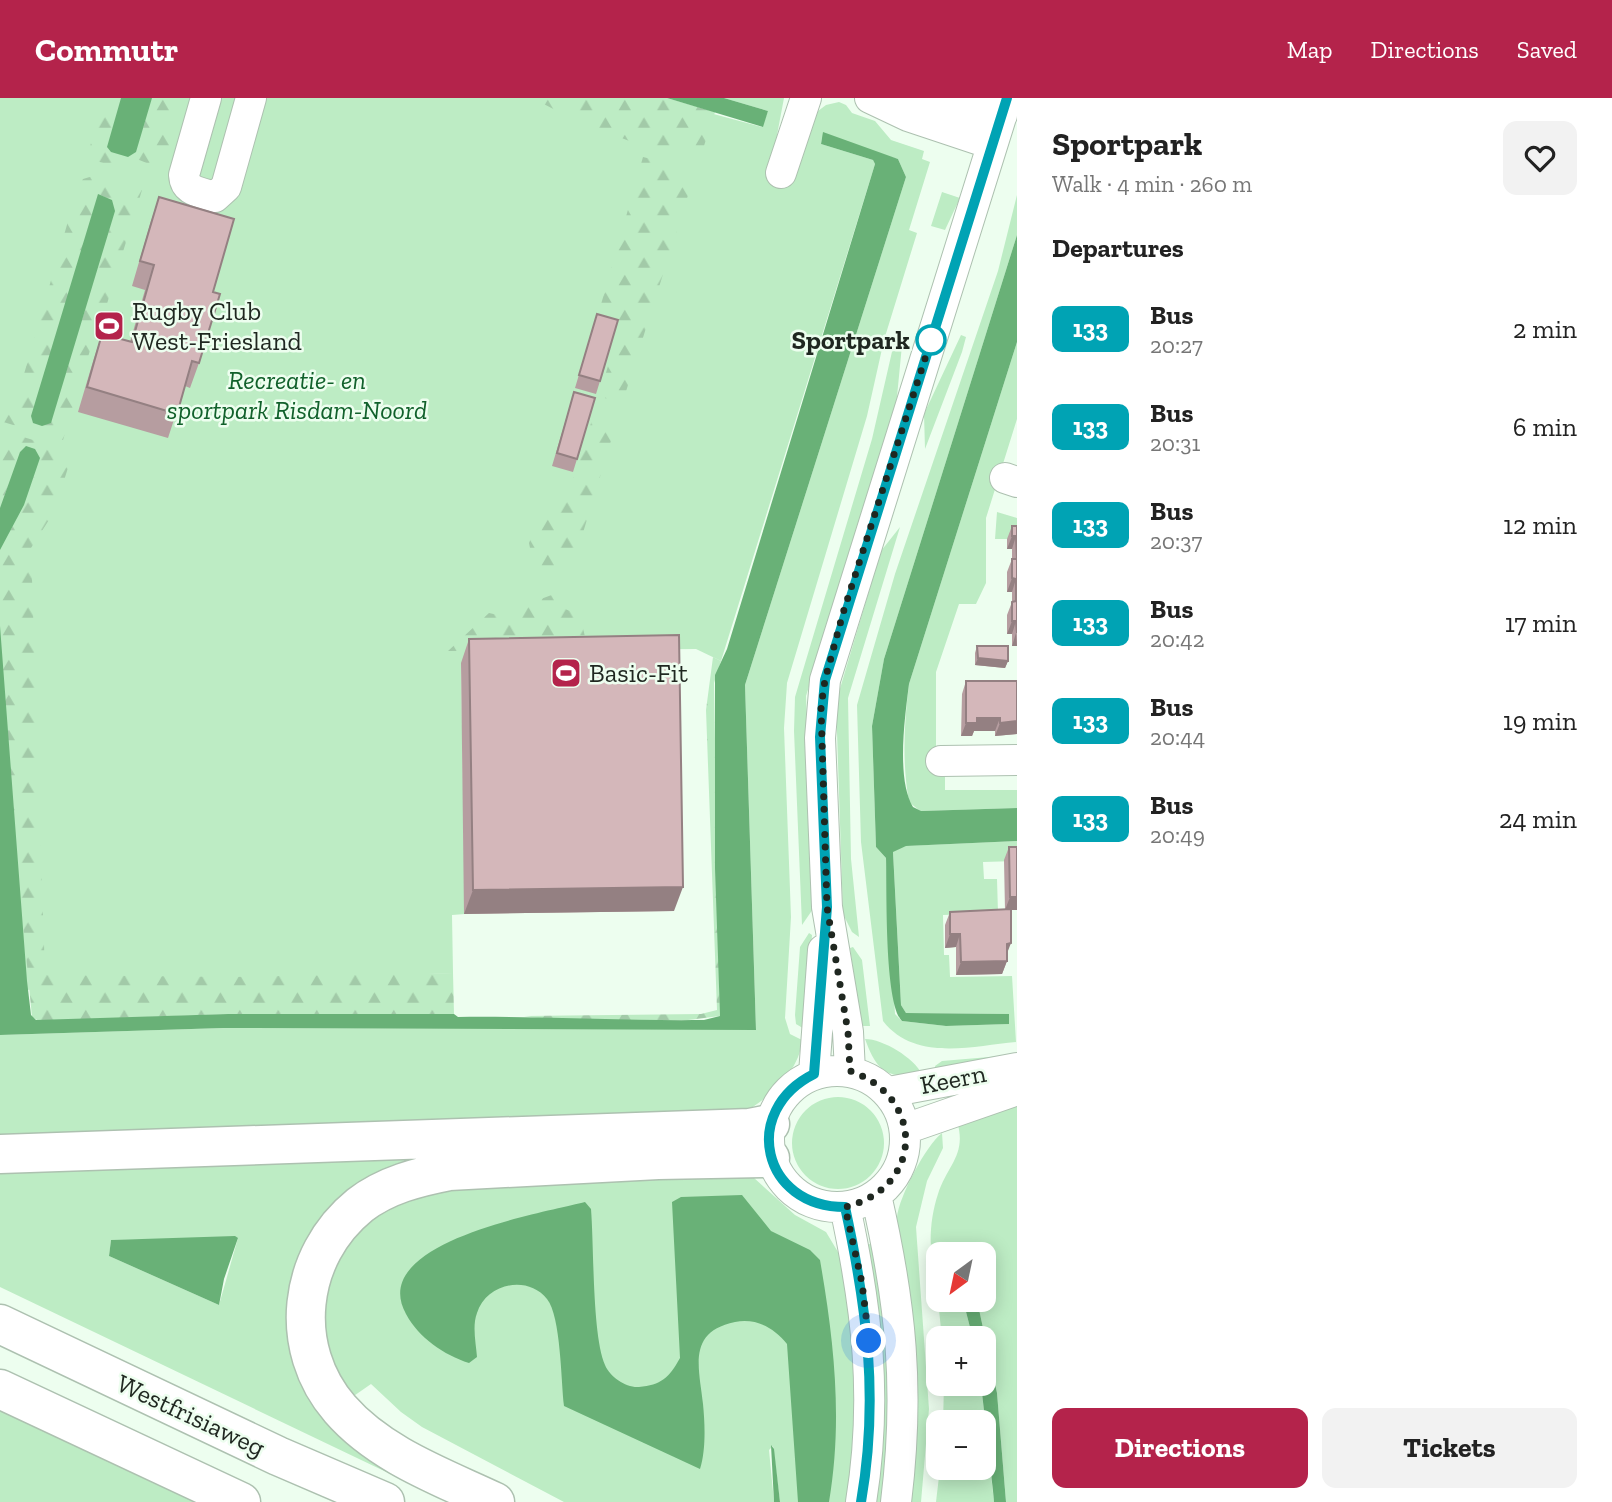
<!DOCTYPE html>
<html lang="en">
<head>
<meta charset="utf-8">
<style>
	:root { --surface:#fff; --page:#f2f2f2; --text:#222; --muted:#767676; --accent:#b4234b }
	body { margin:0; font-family:"Zilla Slab",serif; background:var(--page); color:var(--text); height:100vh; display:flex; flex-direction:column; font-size:26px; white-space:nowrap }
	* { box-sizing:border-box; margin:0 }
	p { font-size:23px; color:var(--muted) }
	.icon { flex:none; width:38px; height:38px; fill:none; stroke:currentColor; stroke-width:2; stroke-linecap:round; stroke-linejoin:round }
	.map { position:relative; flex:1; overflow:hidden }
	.side { display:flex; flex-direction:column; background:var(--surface); width:595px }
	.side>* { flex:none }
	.badge { padding:0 14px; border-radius:10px; font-size:24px; line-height:46px }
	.needle { width:46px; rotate:213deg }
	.buttons { position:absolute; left:926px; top:1144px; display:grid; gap:14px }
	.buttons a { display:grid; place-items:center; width:70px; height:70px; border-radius:14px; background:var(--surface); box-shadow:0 4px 18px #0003; font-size:35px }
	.you { position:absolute; width:35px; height:35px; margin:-18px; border:5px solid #fff; border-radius:50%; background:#1a73e8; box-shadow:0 0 0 10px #1a73e833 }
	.map>.badge { position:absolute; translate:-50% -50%; box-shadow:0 0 0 4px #fff }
	h2 { padding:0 35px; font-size:26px; line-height:63px }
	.round { display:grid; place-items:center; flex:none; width:74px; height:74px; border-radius:14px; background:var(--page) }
	.headline { display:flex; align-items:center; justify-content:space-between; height:119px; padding:0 35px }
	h1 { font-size:33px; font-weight:700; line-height:52px }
	.primary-button { display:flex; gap:14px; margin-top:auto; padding:14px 35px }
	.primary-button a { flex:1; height:80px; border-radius:14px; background:var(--accent); color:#fff; font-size:28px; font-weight:700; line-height:80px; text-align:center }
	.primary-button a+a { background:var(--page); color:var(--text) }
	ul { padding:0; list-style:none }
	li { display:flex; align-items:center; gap:21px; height:98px; padding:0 35px }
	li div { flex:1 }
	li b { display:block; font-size:26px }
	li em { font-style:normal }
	li .badge { min-width:77px; font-weight:700; text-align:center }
	header { display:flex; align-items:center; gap:42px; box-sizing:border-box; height:98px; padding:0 35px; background:var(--accent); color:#fff }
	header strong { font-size:33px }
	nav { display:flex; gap:38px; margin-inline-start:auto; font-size:24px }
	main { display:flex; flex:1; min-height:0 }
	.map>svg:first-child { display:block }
	.green { fill:#bdecc4; fill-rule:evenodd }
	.forest { fill:url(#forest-firs); fill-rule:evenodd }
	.water { fill:#69b177 }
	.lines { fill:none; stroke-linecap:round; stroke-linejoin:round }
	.minor-casing { stroke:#adc1b0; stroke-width:32 }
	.highway-casing { stroke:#adc1b0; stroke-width:41 }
	.minor { stroke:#fff; stroke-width:30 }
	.highway { stroke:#fff; stroke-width:38 }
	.wall { fill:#b69da0 }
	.shaded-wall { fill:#948082 }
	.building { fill:#d4b7ba; stroke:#948082; stroke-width:2 }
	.line-casing { stroke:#fff; stroke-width:16 }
	.line { stroke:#00a3b4; stroke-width:10 }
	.walk { stroke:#1f2720; stroke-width:7; stroke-dasharray:0 12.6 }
	.stop-dot { fill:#fff; stroke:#00a3b4; stroke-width:3.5 }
	.labels { text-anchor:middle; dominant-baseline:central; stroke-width:5; stroke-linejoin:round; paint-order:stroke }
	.poi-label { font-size:26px; fill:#1f2720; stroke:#edfeef; text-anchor:start }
	.stop-label { font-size:26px; font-weight:bold; fill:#1f2720; stroke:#edfeef; text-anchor:end }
	.park-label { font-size:26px; font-style:italic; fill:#11612b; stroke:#edfeef }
	.street-label { font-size:26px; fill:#1f2720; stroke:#edfeef }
</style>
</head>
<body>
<header>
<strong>Commutr</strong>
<nav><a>Map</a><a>Directions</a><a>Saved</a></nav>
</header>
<main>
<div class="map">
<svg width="1017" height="1404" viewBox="0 0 1017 1404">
	<defs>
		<pattern id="forest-firs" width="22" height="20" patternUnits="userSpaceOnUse" patternTransform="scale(1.75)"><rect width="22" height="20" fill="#bdecc4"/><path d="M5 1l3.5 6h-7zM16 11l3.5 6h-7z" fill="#a2caa8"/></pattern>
	</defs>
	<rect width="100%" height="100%" fill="#edfeef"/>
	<path class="green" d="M0,0H654L762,29L768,13L724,0H784L777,37L804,45L814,16L826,7L839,4L846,7L852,15L875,23L891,42L924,53L922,61L930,64L909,132L917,135L884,242L867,318L787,585L784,630L791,819L785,920L790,936L802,942C800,973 769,1000 743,1015L0,1039V937L223,930L756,931L745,587L906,79L898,61L822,40L821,46L873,62L875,66L721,563L696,551L593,552L461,566L465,816L452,817L453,875L25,892L0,761Z
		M942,94L960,100L945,132L931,128Z
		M1017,97V137L884,561L872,628L876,749L886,760L895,916L902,923L946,928L1008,926L1009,916L906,915L901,907L893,753L905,748L1017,743V763L983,764L984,781H997L998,815L943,817L944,857H949L950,879L1012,878L1016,944C972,948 915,964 883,923L861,744L857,607L895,476L998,173Z
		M961,237L966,239L962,254L925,351L924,316Z
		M1017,244V321L986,420V485L976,506H959L936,574V654L945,672V692H1017V710L920,713L909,704C902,664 904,626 909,586Z
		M894,245L902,247L896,309L806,598L813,811L802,827L794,633L795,599L872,341Z
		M997,414L1017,420V441H995Z
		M900,429L848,600L851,761L859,839L852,834L843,816L836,604L881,453Z
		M809,835L812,837L806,932L796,926L795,917L800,849Z
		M853,849L862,862L870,928H861L850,850Z
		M865,941C883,941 914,960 922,976C887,981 877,974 865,941Z
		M1001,958L1002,959L936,973L935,968L942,963Z
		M792 1045a46 46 0 1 1 92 0a46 46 0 1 1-92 0Z
		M1017,1002V1404H1006L997,1295L977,1202H984V1157L937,1156V1162L932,1163C929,1140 931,1117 938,1096C948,1066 967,1057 957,1023Z
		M942,1035L943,1050L927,1083L916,1129L929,1311L921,1404H904L897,1119C899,1099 926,1047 942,1035Z
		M731,1040L370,1088L297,1243L449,1404L0,1189V1075ZM238,1140L219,1207L109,1158L111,1142Z
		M753,1079L795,1117L826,1134L847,1169L860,1241L853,1404H780L773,1348L769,1352L774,1404H564L422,1329L401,1314L371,1286L348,1302L339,1290L318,1208L355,1126L444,1084Z
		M878,1144L889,1201L887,1404H870L862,1148Z
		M938,1202H963L973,1241H942Z
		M944,1286H981L994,1404H936L940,1370H984V1325H943Z
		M0,1311L195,1404H0Z"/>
	<path class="forest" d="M104,0H121L107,49L117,69L93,62L89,52Z
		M152,0H175L165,35L170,42L169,56L163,66L154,68L132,59L136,54Z
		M532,0H667L715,14L701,57L678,51L647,50L571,20Z
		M643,59L696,72L622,306L599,298L617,238L594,231Z
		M93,78L142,92L106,209L123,214L112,255L91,249L63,342L0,323V314L12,303L20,290L77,92L83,81ZM98,96L111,102L115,113L51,324Z
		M594,316L617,323L571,474L543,473L533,465L529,445L534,433L567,399Z
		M0,332L73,354L54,414L31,450L45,877L233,879L453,875L454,916H228L39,923L32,919L11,699L0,528V452L24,407L40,360L34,352L20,354L0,410Z
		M565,492L560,509L580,517L588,552L448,553L489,515L498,517Z
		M713,559L721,563L714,585L720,918L688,922H553L524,918L701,916L717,912L706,612Z"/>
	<path class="water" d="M121,0H152L136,54L128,59L111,54L107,49Z
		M667,0H724L768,13L763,29Z
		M823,34L898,61L906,79L745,587L756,932L223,930L0,937V528L27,883L31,917L36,922L228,916H454L458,919C540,918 622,923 704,922L720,918L715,770V577L727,551L875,66L873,62L821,46Z
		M98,96L112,102L115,113L51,325L42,328L33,325L31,318Z
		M1017,137V244L909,586C905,618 896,681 913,709L921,713L1017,710V743L906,748L893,754L901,907L906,915L1009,916V926L946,928L902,923C884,906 887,790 886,760L876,749L872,628L884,561Z
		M26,348L35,351L40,360L24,407L0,452V410L20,354Z
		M742,1097L771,1133L810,1152L820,1162C834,1243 843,1322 829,1404H798L787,1246C774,1230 757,1220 735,1224C687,1234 699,1269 703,1306C705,1326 706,1352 700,1371L564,1308C561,1284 561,1218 547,1201C527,1176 486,1186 477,1215C472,1228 476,1245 477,1259L469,1265C444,1257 419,1240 406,1216C366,1144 543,1115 585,1104L591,1111C594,1147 592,1237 605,1267C610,1279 626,1290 639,1289C661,1287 669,1280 680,1260L672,1104L681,1099Z
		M235,1138L238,1140L224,1181L219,1207L109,1158L111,1142Z
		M963,1202H977L997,1295L1006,1404H994L993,1393L981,1286L984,1241H973Z
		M771,1347L774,1351L780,1404H774Z"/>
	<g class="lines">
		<g class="minor-casing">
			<path id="minor" d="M206,0L184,77C185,94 200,94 215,99L226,89L251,0
				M870,0L908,18L992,46
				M915,0L1002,17
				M781,75L806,0
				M1005,380L1017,384
				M941,663L1017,662
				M769 1041a68 68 0 1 1 136 0a68 68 0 1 1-136 0Z
				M850,973L848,934L827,809L820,640L825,582L1007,0
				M814,976L823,852
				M889,994L1017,970
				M905,1031L1017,992
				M876,1097C901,1206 910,1292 896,1404
				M845,1109C867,1211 878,1300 861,1404"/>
		</g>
		<g class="highway-casing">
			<path id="highway" d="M0,1056L750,1030L770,1026
				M0,1226L278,1358L385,1404
				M0,1291L241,1404
				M495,1404C442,1379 380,1357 340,1311C287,1250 297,1158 360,1107C386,1087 418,1079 449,1073L658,1062L770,1060"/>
		</g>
		<use href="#minor" class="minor"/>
		<use href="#highway" class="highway"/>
	</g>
	<path class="wall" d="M159,99L213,194L199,265L190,290L185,288L168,340L78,314L94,260L102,236L130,244L145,192L132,188L151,123Z
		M597,216L600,283L596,296L575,290Z
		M574,294L577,361L573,374L552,368Z
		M1012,428H1017V548H1012V536H1007V517L1012,504V494H1007V474L1012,461V451H1007V441Z
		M469,541L674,813L464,816L461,565Z
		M977,548L1008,563L1005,570L975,567V555Z
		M966,583H1017V636L995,638V633H974L972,638H961L962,596Z
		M1009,749L1017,812H1011L1007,863L1002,876L956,877V849L945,850V827L950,814L1005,812L1004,762Z"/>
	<path class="shaded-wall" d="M1012,438H1016L1012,451H1007Z
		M1012,480L1016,481L1012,494H1007Z
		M1012,523H1016L1012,536H1007Z
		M1016,535L1017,548H1012Z
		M978,560L1008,563L1005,570L975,567Z
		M977,620H1000L995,633H974L972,638H961L966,625Z
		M1017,623V636L995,638L1000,625Z
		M683,789L674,813L464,816L473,792Z
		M1010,799H1017V812H1005Z
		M950,836H960L956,849L945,850Z
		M1011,845L1006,858L1007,846Z
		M1007,863L1002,876L956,877L961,864Z"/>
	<path class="building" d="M159,99L234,121L213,194L220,196L199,265L192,263L177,316L87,289L102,236L132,244L154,167L140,163Z
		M597,216L618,222L600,283L579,277Z
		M574,294L595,300L577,361L557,355Z
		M1012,428H1017V535L1016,523H1012V504L1016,503V481L1012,480V461H1017L1016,438H1012Z
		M679,537L683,789L473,792L469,541Z
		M977,548H1008V563L978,560Z
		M966,583H1017V623L1000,625V620H977V625H966Z
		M1009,749H1017V799H1010Z
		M1011,811V845L1007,846V863L961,864L960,836H950V814Z"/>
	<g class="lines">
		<g class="line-casing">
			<path id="line" d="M861,1404C879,1301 867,1210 845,1109C762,1109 740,1013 814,976L827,809L820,639L825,582L1007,0"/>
		</g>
		<use href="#line" class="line"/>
		<path class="walk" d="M869,1243L862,1185L845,1109C924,1090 926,999 850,973L848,934L827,809L821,609L825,582L843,515L931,242"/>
	</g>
	<defs>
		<g id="stadium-square" transform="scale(1.575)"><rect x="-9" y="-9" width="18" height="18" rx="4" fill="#b4234b" stroke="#edfeef"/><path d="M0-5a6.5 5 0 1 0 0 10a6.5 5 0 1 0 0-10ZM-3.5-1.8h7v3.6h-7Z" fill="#fff"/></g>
	</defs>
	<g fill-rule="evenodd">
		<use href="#stadium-square" x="109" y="228"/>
		<use href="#stadium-square" x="566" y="575"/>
	</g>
	<circle class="stop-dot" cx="931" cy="242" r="14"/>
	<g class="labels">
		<g class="poi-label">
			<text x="132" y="213">Rugby Club<tspan x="132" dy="30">West-Friesland</tspan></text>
			<text x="589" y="575">Basic-Fit</text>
		</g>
		<g class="stop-label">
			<text x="910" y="242">Sportpark</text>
		</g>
		<g class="park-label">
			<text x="297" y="282">Recreatie- en<tspan x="297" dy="30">sportpark Risdam-Noord</tspan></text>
		</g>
		<g class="street-label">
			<text transform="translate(953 981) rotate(-11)">Keern</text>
			<text transform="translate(191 1317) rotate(25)">Westfrisiaweg</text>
		</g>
	</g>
</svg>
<div class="buttons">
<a><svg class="needle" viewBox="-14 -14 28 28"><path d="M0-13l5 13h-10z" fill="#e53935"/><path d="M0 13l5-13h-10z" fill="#767676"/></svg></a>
<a>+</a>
<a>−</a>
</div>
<div class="you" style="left:869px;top:1243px"></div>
</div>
<section class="side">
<div class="headline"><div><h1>Sportpark</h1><p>Walk · 4 min · 260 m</p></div><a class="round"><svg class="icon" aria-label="heart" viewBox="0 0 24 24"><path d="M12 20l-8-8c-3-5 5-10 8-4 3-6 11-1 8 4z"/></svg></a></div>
<h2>Departures</h2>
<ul>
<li><span class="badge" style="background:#00a3b4;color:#fff">133</span><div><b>Bus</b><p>20:27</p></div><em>2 min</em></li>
<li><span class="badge" style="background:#00a3b4;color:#fff">133</span><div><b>Bus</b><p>20:31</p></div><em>6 min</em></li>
<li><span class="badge" style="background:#00a3b4;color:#fff">133</span><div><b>Bus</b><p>20:37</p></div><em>12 min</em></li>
<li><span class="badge" style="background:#00a3b4;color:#fff">133</span><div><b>Bus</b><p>20:42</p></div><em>17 min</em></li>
<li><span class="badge" style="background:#00a3b4;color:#fff">133</span><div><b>Bus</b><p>20:44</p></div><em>19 min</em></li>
<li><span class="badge" style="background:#00a3b4;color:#fff">133</span><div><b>Bus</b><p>20:49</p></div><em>24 min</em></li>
</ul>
<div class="primary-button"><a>Directions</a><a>Tickets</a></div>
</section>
</main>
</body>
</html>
